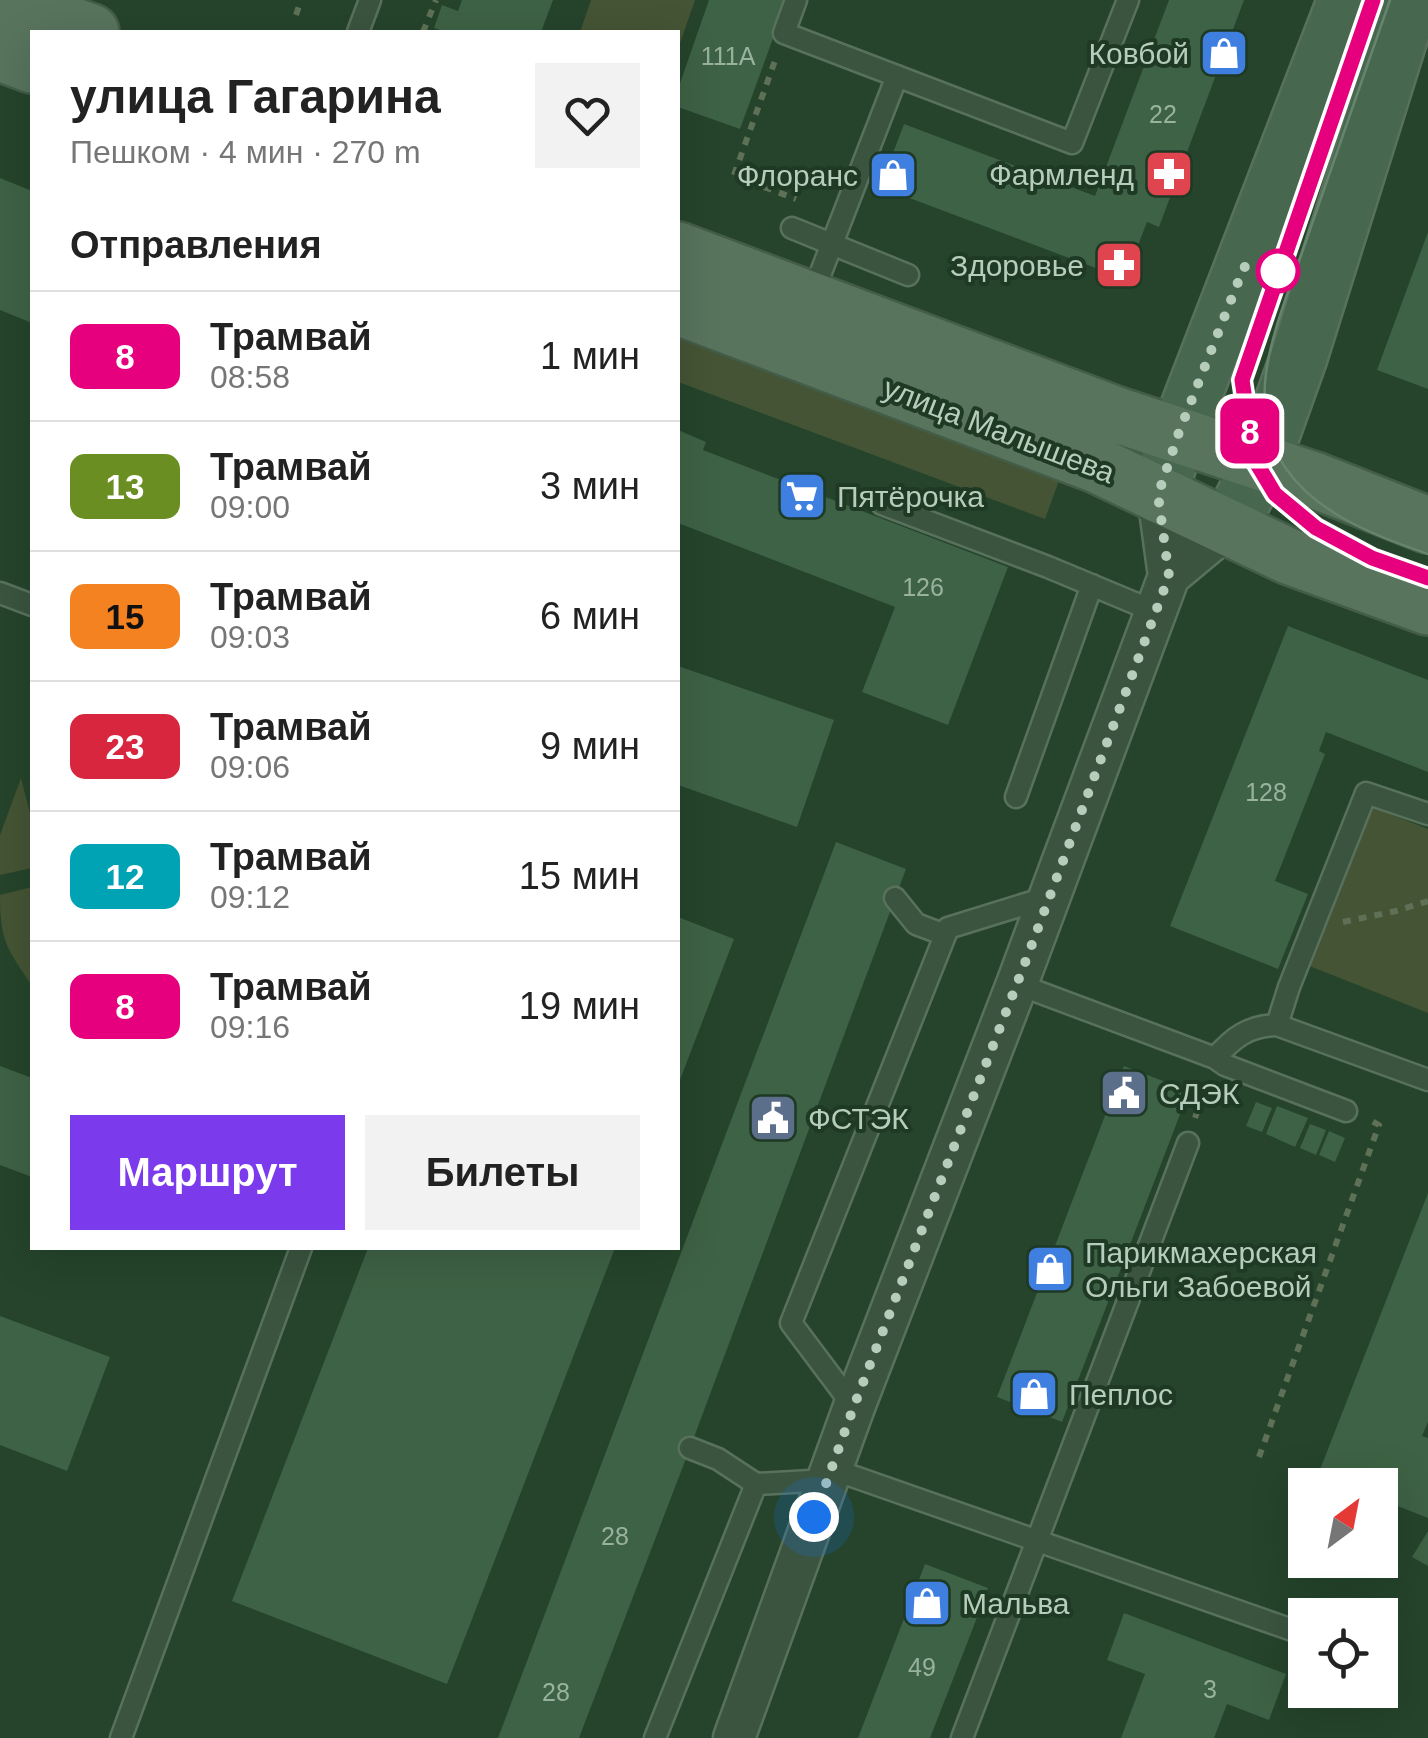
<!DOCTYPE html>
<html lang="ru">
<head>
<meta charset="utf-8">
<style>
	:root { --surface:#fff; --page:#f2f2f2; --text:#222; --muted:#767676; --line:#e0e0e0; --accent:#7c3aed }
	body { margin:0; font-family:Arial,sans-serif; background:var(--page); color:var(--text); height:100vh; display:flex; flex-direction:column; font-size:38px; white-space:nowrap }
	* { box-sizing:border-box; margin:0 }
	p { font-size:32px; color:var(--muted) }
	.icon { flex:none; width:55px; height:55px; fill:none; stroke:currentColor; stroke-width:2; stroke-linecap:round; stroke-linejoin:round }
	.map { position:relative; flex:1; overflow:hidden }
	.panel { position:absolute; left:30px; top:30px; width:650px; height:1220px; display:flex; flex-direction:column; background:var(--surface); border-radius:0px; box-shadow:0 10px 40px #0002 }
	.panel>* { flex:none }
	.badge { padding:0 20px; border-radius:15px; font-size:35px; line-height:65px }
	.needle { width:65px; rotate:32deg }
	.buttons { position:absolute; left:1288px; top:1468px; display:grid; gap:20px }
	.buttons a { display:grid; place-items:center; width:110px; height:110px; border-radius:0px; background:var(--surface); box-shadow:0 10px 40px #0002; font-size:50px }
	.you { position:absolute; width:50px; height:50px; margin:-25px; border:8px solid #fff; border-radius:50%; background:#1a73e8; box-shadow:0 0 0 15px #1a73e833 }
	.map>.badge { position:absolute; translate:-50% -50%; box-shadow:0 0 0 5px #fff }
	h2 { padding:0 40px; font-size:38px; line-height:90px }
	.round { display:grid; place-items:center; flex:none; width:105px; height:105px; border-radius:0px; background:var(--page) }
	.headline { display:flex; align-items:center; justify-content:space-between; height:170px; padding:0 40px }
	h1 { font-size:48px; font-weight:700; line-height:75px }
	.primary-button { display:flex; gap:20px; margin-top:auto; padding:20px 40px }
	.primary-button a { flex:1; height:115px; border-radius:0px; background:var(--accent); color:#fff; font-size:40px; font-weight:700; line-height:115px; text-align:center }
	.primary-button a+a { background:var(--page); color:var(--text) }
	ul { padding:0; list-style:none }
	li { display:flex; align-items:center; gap:30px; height:130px; padding:0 40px; border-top:2px solid var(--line) }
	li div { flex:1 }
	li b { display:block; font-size:38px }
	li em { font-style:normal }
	li .badge { min-width:110px; font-weight:700; text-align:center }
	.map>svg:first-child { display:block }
	.green { fill:#445434 }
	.building { fill:#3e6245 }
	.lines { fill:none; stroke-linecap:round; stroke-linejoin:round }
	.lane-casing { stroke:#58715d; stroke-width:25 }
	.street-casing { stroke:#58715d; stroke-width:45 }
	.secondary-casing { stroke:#58715d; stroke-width:60 }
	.primary-casing { stroke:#445d49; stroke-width:60 }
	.path { stroke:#5e7157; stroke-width:6; stroke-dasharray:8 8; stroke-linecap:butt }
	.lane { stroke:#3a543f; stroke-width:20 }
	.street { stroke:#3a543f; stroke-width:40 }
	.secondary { stroke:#48674f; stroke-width:55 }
	.primary { stroke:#58745d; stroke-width:55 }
	.tram { stroke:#67856d; stroke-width:2.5 }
	.line-casing { stroke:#fff; stroke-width:22 }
	.line { stroke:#e6007e; stroke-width:15 }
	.walk { stroke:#b7cdbc; stroke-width:10; stroke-dasharray:0 18 }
	.stop-dot { fill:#fff; stroke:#e6007e; stroke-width:5 }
	.labels { text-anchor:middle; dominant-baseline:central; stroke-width:8; stroke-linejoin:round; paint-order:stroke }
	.number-label { font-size:25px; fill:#99b29e }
	.poi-label { font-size:30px; fill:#b7cdbc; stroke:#1e3924; text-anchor:start }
	.street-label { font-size:30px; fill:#b7cdbc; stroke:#1e3924 }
</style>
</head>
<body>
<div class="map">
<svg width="1428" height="1738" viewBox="0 0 1428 1738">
	<rect width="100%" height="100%" fill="#25442b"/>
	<path class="green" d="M591,0H695L678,49V32H580Z
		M678,335L1060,478L1045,519L678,382Z
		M21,778L32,821V868L0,875V835Z
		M1370,806L1428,829V1013L1307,965Z
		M32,887V986C7,948 0,942 0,895Z"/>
	<path class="building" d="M462,0H553L541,32H447L434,28L442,5L458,11Z
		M709,0H787L740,129L678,107V89Z
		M1169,0H1244L1159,227L1147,222L1125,279L880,187L904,124L1095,196Z
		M0,178L32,191V323L0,310Z
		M1428,232V389L1377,370Z
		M678,430L706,442L703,450L1008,567L948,725L862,692L895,607L678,523Z
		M1288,626L1428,680V772L1326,732L1319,751L1325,754L1275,881L1308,894L1278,969L1170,926Z
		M678,666L834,720L797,827L678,785Z
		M836,842L906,869L690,1448L579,1738H498Z
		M678,917L734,939L678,1085Z
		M0,1066L32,1078V1177L0,1165Z
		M1124,1066L1189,1091L1062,1422L997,1397Z
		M1256,1102L1272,1108L1262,1132L1246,1126Z
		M1277,1106L1308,1118L1295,1147L1266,1134Z
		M1310,1124L1326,1130L1316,1155L1300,1148Z
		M1329,1131L1345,1138L1335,1162L1319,1155Z
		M1428,1193V1422L1422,1436L1428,1438V1518L1390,1503L1380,1528V1485H1314Z
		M368,1248H615L447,1684L232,1601Z
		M0,1316L110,1357L67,1471L0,1445Z
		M1428,1531V1566L1412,1557Z
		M925,1564L988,1588L973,1628L930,1738H858Z
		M1124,1613L1286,1674L1269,1720L1227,1704L1214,1738H1121L1145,1674L1107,1660Z"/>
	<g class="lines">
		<g class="lane-casing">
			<path id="lane" d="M796,0L784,33L1072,143L1128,0
				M358,32L370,0
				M792,228L908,275
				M811,298L897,76
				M882,504L1048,567L1156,612
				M0,593L32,605
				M1016,797L1092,585
				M895,898L916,924L945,935
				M1017,984L1215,1058C1234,1037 1248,1026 1277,1025L1428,1080
				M1277,1025L1289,987L1366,793L1428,814
				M1215,1058L1225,1065L1346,1111
				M854,1407L791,1323L948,928L1048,897
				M690,1448L718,1459L756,1484
				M832,1469L1295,1631
				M121,1738L301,1248
				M655,1738L756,1484L828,1480
				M962,1738L1188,1143"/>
		</g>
		<g class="street-casing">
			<path id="street" d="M1169,576L1229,526
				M734,1738L854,1407L1017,984L1169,576L1158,495"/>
		</g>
		<g class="secondary-casing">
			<path id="secondary" d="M1158,495L1178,435L1346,0
				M1229,526L1259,469L1299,357L1411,0"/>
		</g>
		<g class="primary-casing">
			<path id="primary" d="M2,0L91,32
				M0,53L32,65
				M678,250L1117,415L1314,480L1428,525
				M678,307L1097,465L1288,556L1428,607"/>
		</g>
		<path class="path" d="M296,15L301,0
			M423,32L436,0
			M734,175L776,58
			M764,187L796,199
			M1343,922L1396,911L1428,901
			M1195,1118L1207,1083
			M1259,1457L1379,1125L1370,1120"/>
		<use href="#lane" class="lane"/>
		<use href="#street" class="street"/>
		<use href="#secondary" class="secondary"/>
		<use href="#primary" class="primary"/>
		<path class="tram" d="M1373,0L1242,380L1254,459L1275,494L1316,528L1372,558L1428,578
			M1390,0C1362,81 1333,163 1305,244C1291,285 1268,340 1265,383C1263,409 1271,449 1287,470C1319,515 1378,537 1428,554"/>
	</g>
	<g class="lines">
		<g class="line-casing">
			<path id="line" d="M1373,0L1242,380L1254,459L1275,494L1316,528L1372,558L1428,578"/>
		</g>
		<use href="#line" class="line"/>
		<path class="walk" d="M814,1517L854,1406L1028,955L1169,576L1158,495L1178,435L1244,267L1278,271"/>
	</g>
	<defs>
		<g id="shop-square" transform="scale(2.5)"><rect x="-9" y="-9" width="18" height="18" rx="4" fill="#3f7fe0" stroke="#1e3924"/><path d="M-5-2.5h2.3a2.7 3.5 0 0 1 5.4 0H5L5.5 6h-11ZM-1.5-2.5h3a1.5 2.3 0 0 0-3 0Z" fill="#fff"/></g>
		<g id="pharmacy-square" transform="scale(2.5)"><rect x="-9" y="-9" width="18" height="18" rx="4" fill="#e0444e" stroke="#1e3924"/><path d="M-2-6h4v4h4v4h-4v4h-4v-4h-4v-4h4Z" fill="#fff"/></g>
		<g id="supermarket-square" transform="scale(2.5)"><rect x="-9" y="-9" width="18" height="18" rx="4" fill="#3f7fe0" stroke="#1e3924"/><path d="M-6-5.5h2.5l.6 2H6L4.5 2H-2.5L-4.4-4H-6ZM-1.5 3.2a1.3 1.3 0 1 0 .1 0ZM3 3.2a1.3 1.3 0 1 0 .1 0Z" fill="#fff"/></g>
		<g id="civic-square" transform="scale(2.5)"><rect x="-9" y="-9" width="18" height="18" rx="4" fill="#5c6f8a" stroke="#1e3924"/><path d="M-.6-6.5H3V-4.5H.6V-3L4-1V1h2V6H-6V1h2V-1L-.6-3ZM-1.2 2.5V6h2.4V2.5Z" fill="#fff"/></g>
	</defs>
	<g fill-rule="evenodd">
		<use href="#shop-square" x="1224" y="53"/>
		<use href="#pharmacy-square" x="1169" y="174"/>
		<use href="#shop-square" x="893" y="175"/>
		<use href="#pharmacy-square" x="1119" y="265"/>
		<use href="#supermarket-square" x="802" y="496"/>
		<use href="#civic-square" x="1124" y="1093"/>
		<use href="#civic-square" x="773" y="1118"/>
		<use href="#shop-square" x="1050" y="1269"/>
		<use href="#shop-square" x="1034" y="1394"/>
		<use href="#shop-square" x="927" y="1603"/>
	</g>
	<circle class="stop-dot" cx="1278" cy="271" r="20"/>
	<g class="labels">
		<g class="number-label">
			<text x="728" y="56">111А</text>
			<text x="1163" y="114">22</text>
			<text x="923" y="587">126</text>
			<text x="1266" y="792">128</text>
			<text x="615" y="1536">28</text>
			<text x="922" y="1667">49</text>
			<text x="1210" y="1689">3</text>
			<text x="556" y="1692">28</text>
		</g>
		<g class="poi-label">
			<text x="1189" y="53" text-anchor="end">Ковбой</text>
			<text x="1134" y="174" text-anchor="end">Фармленд</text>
			<text x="858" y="175" text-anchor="end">Флоранс</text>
			<text x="1084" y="265" text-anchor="end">Здоровье</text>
			<text x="837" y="496">Пятёрочка</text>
			<text x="1159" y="1093">СДЭК</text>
			<text x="808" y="1118">ФСТЭК</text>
			<text x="1085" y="1252">Парикмахерская<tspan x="1085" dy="34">Ольги Забоевой</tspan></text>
			<text x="1069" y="1394">Пеплос</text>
			<text x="962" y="1603">Мальва</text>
		</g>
		<g class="street-label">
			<text transform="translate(999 430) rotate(21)">улица Малышева</text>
		</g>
	</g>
</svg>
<div class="buttons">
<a><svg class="needle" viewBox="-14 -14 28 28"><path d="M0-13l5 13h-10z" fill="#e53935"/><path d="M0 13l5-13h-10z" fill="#767676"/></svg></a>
<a><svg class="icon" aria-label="locate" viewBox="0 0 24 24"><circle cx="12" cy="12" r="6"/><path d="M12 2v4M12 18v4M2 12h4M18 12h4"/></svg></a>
</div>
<div class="you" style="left:814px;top:1517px"></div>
<b class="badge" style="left:1250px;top:431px;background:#e6007e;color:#fff">8</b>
<section class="panel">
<div class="headline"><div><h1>улица Гагарина</h1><p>Пешком · 4 мин · 270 m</p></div><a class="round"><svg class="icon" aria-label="heart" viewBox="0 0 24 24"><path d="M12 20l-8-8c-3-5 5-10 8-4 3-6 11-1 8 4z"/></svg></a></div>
<h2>Отправления</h2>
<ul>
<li><span class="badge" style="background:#e6007e;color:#fff">8</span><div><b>Трамвай</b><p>08:58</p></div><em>1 мин</em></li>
<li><span class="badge" style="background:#6b8e23;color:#fff">13</span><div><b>Трамвай</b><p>09:00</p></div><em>3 мин</em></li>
<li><span class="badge" style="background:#f58220;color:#111">15</span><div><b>Трамвай</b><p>09:03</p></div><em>6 мин</em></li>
<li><span class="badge" style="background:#d7263d;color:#fff">23</span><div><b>Трамвай</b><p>09:06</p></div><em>9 мин</em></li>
<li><span class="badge" style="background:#00a3b4;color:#fff">12</span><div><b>Трамвай</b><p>09:12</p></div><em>15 мин</em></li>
<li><span class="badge" style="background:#e6007e;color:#fff">8</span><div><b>Трамвай</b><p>09:16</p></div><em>19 мин</em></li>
</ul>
<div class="primary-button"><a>Маршрут</a><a>Билеты</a></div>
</section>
</div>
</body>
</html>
